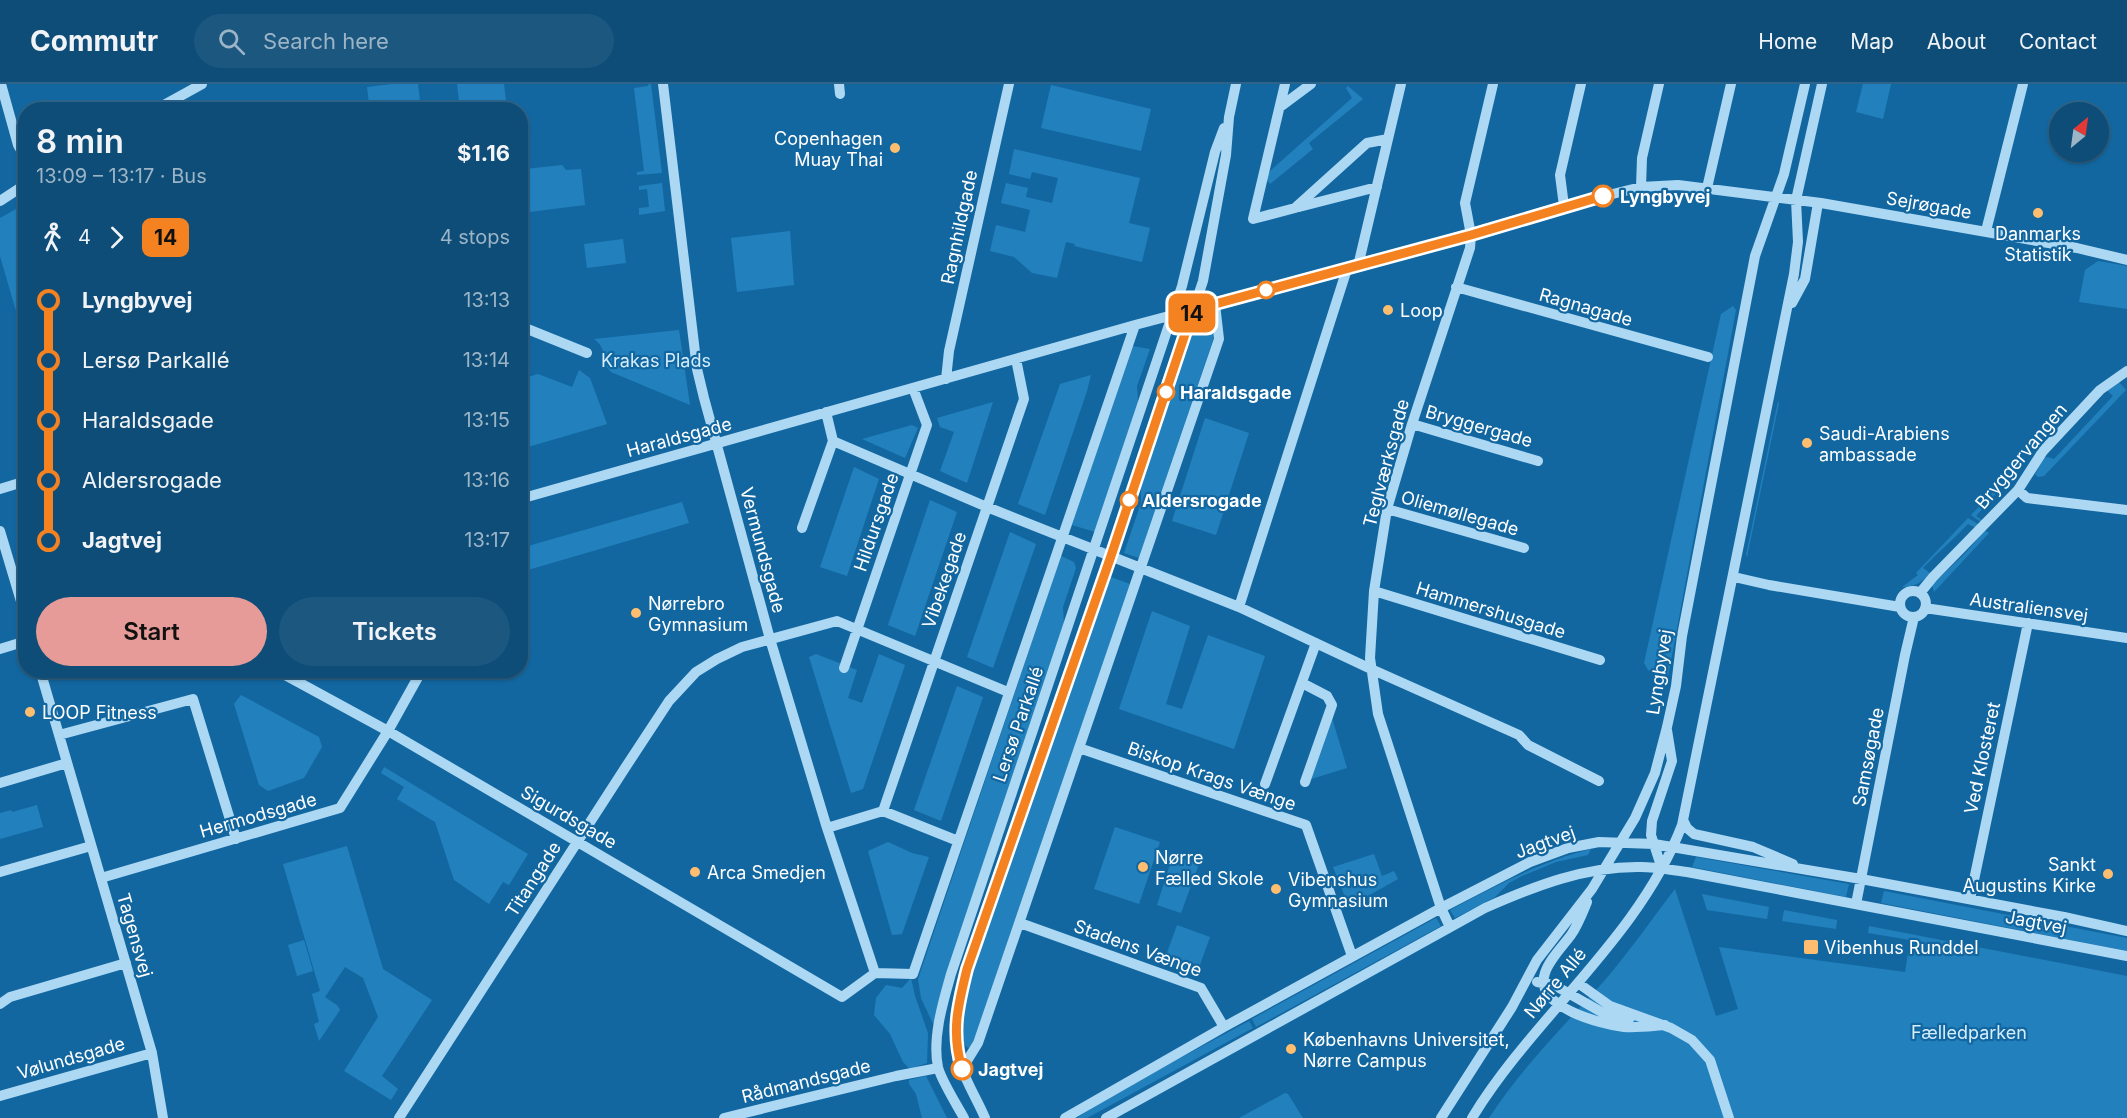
<!DOCTYPE html>
<html lang="en">
<head>
<meta charset="utf-8">
<style>
	:root { --surface:#0e4d78; --page:#1c5780; --text:#f1f3f6; --muted:#9bb4c6; --line:#2e648a; --accent:#e69b98 }
	body { margin:0; font-family:Inter,sans-serif; background:var(--page); color:var(--text); height:100vh; display:flex; flex-direction:column; font-size:22px; white-space:nowrap }
	* { box-sizing:border-box; margin:0 }
	p { font-size:20px; color:var(--muted) }
	.icon { flex:none; width:33px; height:33px; fill:none; stroke:currentColor; stroke-width:2; stroke-linecap:round; stroke-linejoin:round }
	.map { position:relative; flex:1; overflow:hidden }
	.side { position:absolute; left:18px; top:18px; width:510px; height:576px; display:flex; flex-direction:column; background:var(--surface); border-radius:24px; box-shadow:0 2px 4px #0004,0 0 0 2px var(--line) }
	.side>* { flex:none }
	.badge { padding:0 12px; border-radius:9px; font-size:21px; line-height:39px }
	.needle { width:39px; rotate:29deg }
	.tools { position:absolute; left:2049px; top:18px; display:grid; gap:12px }
	.tools a { display:grid; place-items:center; width:60px; height:60px; border-radius:50%; background:var(--surface); box-shadow:0 2px 4px #0004,0 0 0 2px var(--line); font-size:30px }
	.map>.badge { position:absolute; translate:-50% -50%; box-shadow:0 0 0 3px #fff }
	.legs { display:flex; align-items:center; gap:9px; height:66px; padding:0 18px; font-size:20px }
	.legs p { margin-inline-start:auto }
	.overview { display:flex; align-items:center; justify-content:space-between; height:102px; padding:0 18px }
	h1 { font-size:33px; font-weight:600; line-height:45px }
	.action { display:flex; gap:12px; margin-top:auto; padding:12px 18px }
	.action a { flex:1; height:69px; border-radius:36px; background:var(--accent); color:#111; font-size:24px; font-weight:600; line-height:69px; text-align:center }
	.action a+a { background:var(--page); color:var(--text) }
	ul { padding:0 18px; list-style:none }
	li { display:flex; align-items:center; gap:21px; height:60px; font-size:22px }
	li i { display:grid; place-items:center; width:9px; height:100%; margin:0 8px; background:currentColor }
	li i::after { content:''; width:15px; height:15px; margin:-8px; border:4px solid; border-radius:50%; background:var(--surface) }
	li p { margin-inline-start:auto }
	li:first-child i { background:linear-gradient(#0000 50%,currentColor 0) }
	li:last-child i { background:linear-gradient(currentColor 50%,#0000 0) }
	header { display:flex; align-items:center; gap:36px; box-sizing:border-box; height:84px; padding:0 30px; background:var(--surface); border-bottom:2px solid var(--line) }
	header strong { font-size:28px }
	nav { display:flex; gap:33px; margin-inline-start:auto; font-size:21px }
	.search { width:420px; height:54px; background:var(--page); display:flex; align-items:center; gap:15px; box-sizing:border-box; padding:0 21px; border-radius:33px; color:var(--muted); font-size:22px }
	.map>svg:first-child { display:block }
	.green { fill:#2281bd }
	.lines { fill:none; stroke-linecap:round; stroke-linejoin:round }
	.minor { stroke:#acd8f4; stroke-width:10 }
	.line-1-casing { stroke:#fff; stroke-width:14 }
	.line-1 { stroke:#f58220; stroke-width:9 }
	.poi-dot { fill:#ffbe6f; stroke:#1367a0; stroke-width:2 }
	.stop-1-dot { fill:#fff; stroke:#f58220; stroke-width:3 }
	.labels { text-anchor:middle; dominant-baseline:central; stroke-width:4.5; stroke-linejoin:round; paint-order:stroke }
	.poi-label { font-size:18px; fill:#fff; stroke:#1367a0; text-anchor:start }
	.stop-label { font-size:18px; font-weight:bold; fill:#fff; stroke:#1367a0; text-anchor:start }
	.street-label { font-size:18px; fill:#fff; stroke:#1367a0 }
	.park-label { font-size:18px; fill:#d4eefe; stroke:#1367a0 }
</style>
</head>
<body>
<header>
<strong>Commutr</strong>
<div class="search"><svg class="icon" aria-label="search" viewBox="0 0 24 24"><circle cx="10" cy="10" r="6"/><path d="M15 15l6 6"/></svg>Search here</div>
<nav><a>Home</a><a>Map</a><a>About</a><a>Contact</a></nav>
</header>
<div class="map">
<svg width="2127" height="1034" viewBox="0 0 2127 1034">
	<rect width="100%" height="100%" fill="#1367a0"/>
	<path class="green" d="M392,0H418L421,25H374V20H369L367,3Z
		M457,0H504L507,25H460Z
		M649,0H651L662,89L637,91V88L644,87L634,4L648,2Z
		M1863,0H1891L1883,35L1856,28Z
		M1051,1L1151,25L1141,67L1041,44Z
		M1348,2L1363,15L1309,59L1313,65L1270,100L1266,95L1270,87L1352,14L1346,4Z
		M1014,65L1140,94L1129,139L1150,144L1142,178L1074,162L1075,160L1066,158L1057,194L1032,189L1014,173L990,167L996,141L1025,148L1030,126L1001,119L1006,99L1028,104L1026,113L1052,119L1058,94L1032,88L1030,95L1009,90Z
		M562,81L566,86L581,85L585,121L521,129V110L527,99L525,85Z
		M662,99L665,127L639,131V124L649,123L647,105L639,106V102Z
		M25,120L26,123L25,258L0,172V134Z
		M790,147L794,201L737,208L731,154Z
		M623,155L626,179L587,184L584,160Z
		M2098,177L2127,182V225L2079,218L2085,186Z
		M1733,222L1736,226L1668,593L1648,586L1644,579L1721,230Z
		M1213,241V256L1139,474L1124,469L1141,419V402L1190,253Z
		M679,246L690,321L611,288L602,278C605,268 603,262 594,255Z
		M1132,262L1150,265L1137,302L1138,318L1095,448L1072,441Z
		M579,286L590,294L607,340L521,365V295L538,290L572,303Z
		M1091,291L1087,307L1045,431L1018,420L1060,300Z
		M2119,298L2126,306L2044,392L2038,393L2035,390L2044,374L2048,373L2054,375L2113,312L2107,306Z
		M1778,317L1779,319L1747,473L1746,471Z
		M993,318L967,399L940,387L954,348L940,343L937,334Z
		M1205,334L1249,349L1216,451L1172,437Z
		M912,341L918,344L905,374L862,355Z
		M854,383L879,395L847,492L820,483Z
		M2014,386L2016,387L1976,432L1983,437L1982,439L1971,431Z
		M930,416L957,428L915,552L888,541Z
		M682,418L689,439L521,488V464Z
		M1968,434L1978,440L1976,444L1968,440C1953,456 1937,469 1923,484L1930,489C1922,498 1915,503 1902,503L1918,491L1916,489Z
		M1984,446L1989,449L1934,508L1932,501C1950,483 1970,467 1984,446Z
		M1010,448L1036,460L993,584L967,573Z
		M1061,472L1074,478L1076,484L1063,523L1064,541L934,942L921,914L918,895Z
		M1111,493L1130,500L972,961L968,964L964,960L962,933L967,903L1108,495Z
		M1152,527L1190,542L1166,620L1182,625L1208,551L1265,572L1234,665L1119,625Z
		M816,570L857,586L848,614L862,619L879,570L905,581L863,705L851,709L809,573Z
		M957,602L983,613L941,737L914,726Z
		M241,611L319,653L322,663L304,694L268,707L259,701L234,620Z
		M1332,634L1347,684L1311,695Z
		M384,683L528,770L509,801L503,798L489,820L454,796L435,738L397,715L404,703L381,689Z
		M37,721L43,743L0,755V729L11,726L12,728Z
		M1115,743L1160,758L1139,820L1094,805Z
		M888,758L912,769L929,773L902,850L892,851L868,767Z
		M347,762L383,885L432,916L382,992L398,1005L391,1016L344,987L378,933L363,894L345,883L325,913L338,922L340,926L319,957L314,940L319,938L312,910L320,907L283,780Z
		M1591,765L1588,771L1556,778L1522,792L1509,799L1495,813L1455,834L1450,826C1496,802 1541,777 1591,765Z
		M1374,770L1382,792L1394,787L1398,795L1368,812L1345,813L1333,783Z
		M1173,771L1199,780L1181,829L1157,821Z
		M1696,773L1849,800L1846,813L1692,783Z
		M1675,805L1716,932L1738,925L1719,863L1905,888L1910,856L1868,849L1869,842L2127,892V1034H1489C1522,983 1565,941 1605,896C1630,867 1652,835 1675,805Z
		M1884,807L2127,854V867L1881,819Z
		M1702,810L1769,823L1767,835L1707,826Z
		M1784,826L1837,836L1836,845L1782,837Z
		M1436,834L1441,842L1256,943L1252,935Z
		M1177,841L1210,853L1196,892L1163,880Z
		M304,856L313,887L297,892L288,861Z
		M911,894L915,912L928,949L927,979L910,985L903,978L890,950L874,931L876,914L886,901L902,904Z
		M1249,937L1253,944L1087,1034H1077L1113,1010Z
		M926,992L947,1034H922L916,1010L909,1000V996Z
		M1285,1009L1288,1010L1303,1034H1239Z"/>
	<g class="lines">
		<path class="minor" d="M1,0L18,61L26,75
			M663,0L697,285L704,314L770,555L827,744L875,889
			M839,0L840,10
			M1285,0L1253,135L1295,124L1367,59L1388,55
			M1280,23L1311,0
			M155,26L202,0
			M1641,103L1642,74L1659,0
			M1707,104L1731,0
			M0,117L26,100
			M1564,122L1560,91L1581,0
			M1299,123L1377,103
			M1986,147L2023,0
			M1358,182L1401,0
			M1456,203L1708,273
			M1792,219L1805,195L1818,119
			M520,242L587,269
			M946,295L949,267L1009,0
			M826,328L833,357L987,423L1239,523L1371,585L1519,651L1528,661L1599,697
			M1412,340L1538,377
			M0,405L26,397
			M2018,406L2027,414L2127,426
			M520,415L1135,241L1373,178L1564,122L1641,103L1678,101L1821,119L2077,164L2127,176
			M1387,425L1524,464
			M802,444L833,357
			M0,447L26,534
			M1734,493L1769,501L1900,523
			M1374,507L1600,576
			M1900 520a13 13 0 1 1 26 0a13 13 0 1 1-26 0Z
			M1920,509L1933,493L2018,406L2043,367L2100,306L2127,287
			M1239,523L1347,185
			M1925,524L2127,554
			M0,565L26,557
			M844,584L927,341L913,304
			M40,586L152,969L163,1034
			M276,586L388,647L842,913L875,889
			M1302,599L1327,612L1332,621L1305,698
			M59,651L193,615L236,755
			M1079,664L1306,741L1352,872
			M0,699L67,679
			M1265,700L1316,559
			M883,727L1024,315L1016,275
			M1683,736L1687,744L1694,750L1753,763L1793,780
			M827,744L883,727L958,757
			M1662,785L1651,751L1652,737L1672,677L1667,646
			M0,788L91,762
			M101,794L340,724L388,647L422,586
			M1970,815L2028,539
			M1587,818C1582,830 1578,841 1571,851C1562,863 1549,876 1545,889C1533,923 1601,940 1624,943C1637,944 1652,942 1665,941
			M1856,820L1905,571L1914,533
			M1020,839L1201,904L1224,943
			M1450,843L1441,824L1378,630L1370,574L1374,507L1387,425L1412,340L1470,164L1471,151L1465,119L1493,0
			M875,889L913,890L1135,241
			M1537,898L1554,901L1605,930L1630,934
			M1578,899L1610,922L1671,944L1692,956L1710,976L1729,1034
			M0,920L10,913L126,879
			M962,985L978,959L1219,255L1215,220
			M0,1012L152,969
			M399,1034L625,684L669,617L696,588L717,575L742,563L837,537L1008,608
			M724,1034L896,992L938,984
			M964,1034C957,1021 941,996 938,983C932,954 943,918 951,890L1182,202L1215,68L1224,44
			M985,1034C978,1017 967,1000 961,982C951,949 959,917 967,885L1111,472L1203,197L1226,71L1229,33L1236,0
			M1065,1034L1224,943L1441,824L1530,778L1568,764L1599,758L1654,760L1861,795L2064,833L2127,847
			M1106,1034L1485,824C1535,802 1585,782 1641,783C1656,783 1671,786 1687,788L2127,872
			M1441,1034L1512,923L1537,876L1592,805L1635,734L1655,689L1667,643L1676,602L1682,552L1755,172L1784,90L1805,0
			M1472,1034C1534,932 1639,854 1682,741L1794,190L1798,158L1796,116L1822,0"/>
	</g>
	<g class="lines">
		<g class="line-1-casing">
			<path id="line-1" d="M962,985C951,948 958,921 967,885L1111,472L1193,226L1471,151L1603,112"/>
		</g>
		<use href="#line-1" class="line-1"/>
	</g>
	<g class="poi-dot">
		<circle cx="895" cy="64" r="6"/>
		<circle cx="2038" cy="129" r="6"/>
		<circle cx="1388" cy="226" r="6"/>
		<circle cx="1807" cy="359" r="6"/>
		<circle cx="636" cy="529" r="6"/>
		<circle cx="30" cy="628" r="6"/>
		<circle cx="1143" cy="783" r="6"/>
		<circle cx="695" cy="788" r="6"/>
		<circle cx="2108" cy="790" r="6"/>
		<circle cx="1276" cy="805" r="6"/>
		<rect x="1803" y="855" width="16" height="16" rx="3"/>
		<circle cx="1291" cy="965" r="6"/>
	</g>
	<g class="stop-1-dot">
		<circle cx="1603" cy="112" r="10"/>
		<circle cx="1266" cy="206" r="8"/>
		<circle cx="1166" cy="308" r="8"/>
		<circle cx="1129" cy="416" r="8"/>
		<circle cx="962" cy="985" r="10"/>
	</g>
	<g class="labels">
		<g class="poi-label">
			<text x="883" y="54" text-anchor="end">Copenhagen<tspan x="883" dy="21">Muay Thai</tspan></text>
			<text x="2038" y="149" text-anchor="middle">Danmarks<tspan x="2038" dy="21">Statistik</tspan></text>
			<text x="1400" y="226">Loop</text>
			<text x="1819" y="349">Saudi-Arabiens<tspan x="1819" dy="21">ambassade</tspan></text>
			<text x="648" y="519">Nørrebro<tspan x="648" dy="21">Gymnasium</tspan></text>
			<text x="42" y="628">LOOP Fitness</text>
			<text x="1155" y="773">Nørre<tspan x="1155" dy="21">Fælled Skole</tspan></text>
			<text x="2096" y="780" text-anchor="end">Sankt<tspan x="2096" dy="21">Augustins Kirke</tspan></text>
			<text x="707" y="788">Arca Smedjen</text>
			<text x="1288" y="795">Vibenshus<tspan x="1288" dy="21">Gymnasium</tspan></text>
			<text x="1824" y="863">Vibenhus Runddel</text>
			<text x="1303" y="955">Københavns Universitet,<tspan x="1303" dy="21">Nørre Campus</tspan></text>
		</g>
		<g class="stop-label">
			<text x="1620" y="112">Lyngbyvej</text>
			<text x="1180" y="308">Haraldsgade</text>
			<text x="1142" y="416">Aldersrogade</text>
			<text x="978" y="985">Jagtvej</text>
		</g>
		<g class="street-label">
			<text transform="translate(1929 121) rotate(10)">Sejrøgade</text>
			<text transform="translate(959 143) rotate(-78)">Ragnhildgade</text>
			<text transform="translate(1586 223) rotate(16)">Ragnagade</text>
			<text transform="translate(1479 342) rotate(16)">Bryggergade</text>
			<text transform="translate(679 353) rotate(-15)">Haraldsgade</text>
			<text transform="translate(2021 372) rotate(-50)">Bryggervangen</text>
			<text transform="translate(1386 379) rotate(-75)">Teglværksgade</text>
			<text transform="translate(1460 429) rotate(16)">Oliemøllegade</text>
			<text transform="translate(876 438) rotate(-71)">Hildursgade</text>
			<text transform="translate(763 466) rotate(75)">Vermundsgade</text>
			<text transform="translate(944 496) rotate(-71)">Vibekegade</text>
			<text transform="translate(2029 523) rotate(8)">Australiensvej</text>
			<text transform="translate(1491 526) rotate(17)">Hammershusgade</text>
			<text transform="translate(1659 588) rotate(-81)">Lyngbyvej</text>
			<text transform="translate(1018 640) rotate(-71)">Lersø Parkallé</text>
			<text transform="translate(1868 673) rotate(-79)">Samsøgade</text>
			<text transform="translate(1982 674) rotate(-78)">Ved Klosteret</text>
			<text transform="translate(1212 692) rotate(19)">Biskop Krags Vænge</text>
			<text transform="translate(258 731) rotate(-16)">Hermodsgade</text>
			<text transform="translate(569 733) rotate(30)">Sigurdsgade</text>
			<text transform="translate(1545 758) rotate(-20)">Jagtvej</text>
			<text transform="translate(533 795) rotate(-57)">Titangade</text>
			<text transform="translate(2036 838) rotate(11)">Jagtvej</text>
			<text transform="translate(135 851) rotate(74)">Tagensvej</text>
			<text transform="translate(1138 864) rotate(20)">Stadens Vænge</text>
			<text transform="translate(1555 899) rotate(-50)">Nørre Allé</text>
			<text transform="translate(71 974) rotate(-16)">Vølundsgade</text>
			<text transform="translate(806 997) rotate(-14)">Rådmandsgade</text>
		</g>
		<g class="park-label">
			<text x="656" y="276">Krakas Plads</text>
			<text x="1969" y="948">Fælledparken</text>
		</g>
	</g>
</svg>
<div class="tools">
<a><svg class="needle" viewBox="-14 -14 28 28"><path d="M0-13l5 13h-10z" fill="#e53935"/><path d="M0 13l5-13h-10z" fill="#9bb4c6"/></svg></a>
</div>
<b class="badge" style="left:1192px;top:229px;background:#f58220;color:#111">14</b>
<section class="side">
<div class="overview"><div><h1>8 min</h1><p>13:09 – 13:17 · Bus</p></div><b>$1.16</b></div>
<div class="legs"><svg class="icon" aria-label="walk" viewBox="0 0 24 24"><circle cx="13" cy="4" r="2"/><path d="M13 8l-2 6 4 7M11 14l-3 7M7 12l3-4h3l4 4"/></svg>4<svg class="icon" aria-label="forward" viewBox="0 0 24 24"><path d="M9 5l7 7-7 7"/></svg><b class="badge" style="background:#f58220;color:#111">14</b><p>4 stops</p></div>
<ul>
<li><i style="color:#f58220"></i><b>Lyngbyvej</b><p>13:13</p></li>
<li><i style="color:#f58220"></i><span>Lersø Parkallé</span><p>13:14</p></li>
<li><i style="color:#f58220"></i><span>Haraldsgade</span><p>13:15</p></li>
<li><i style="color:#f58220"></i><span>Aldersrogade</span><p>13:16</p></li>
<li><i style="color:#f58220"></i><b>Jagtvej</b><p>13:17</p></li>
</ul>
<div class="action"><a>Start</a><a>Tickets</a></div>
</section>
</div>
</body>
</html>
